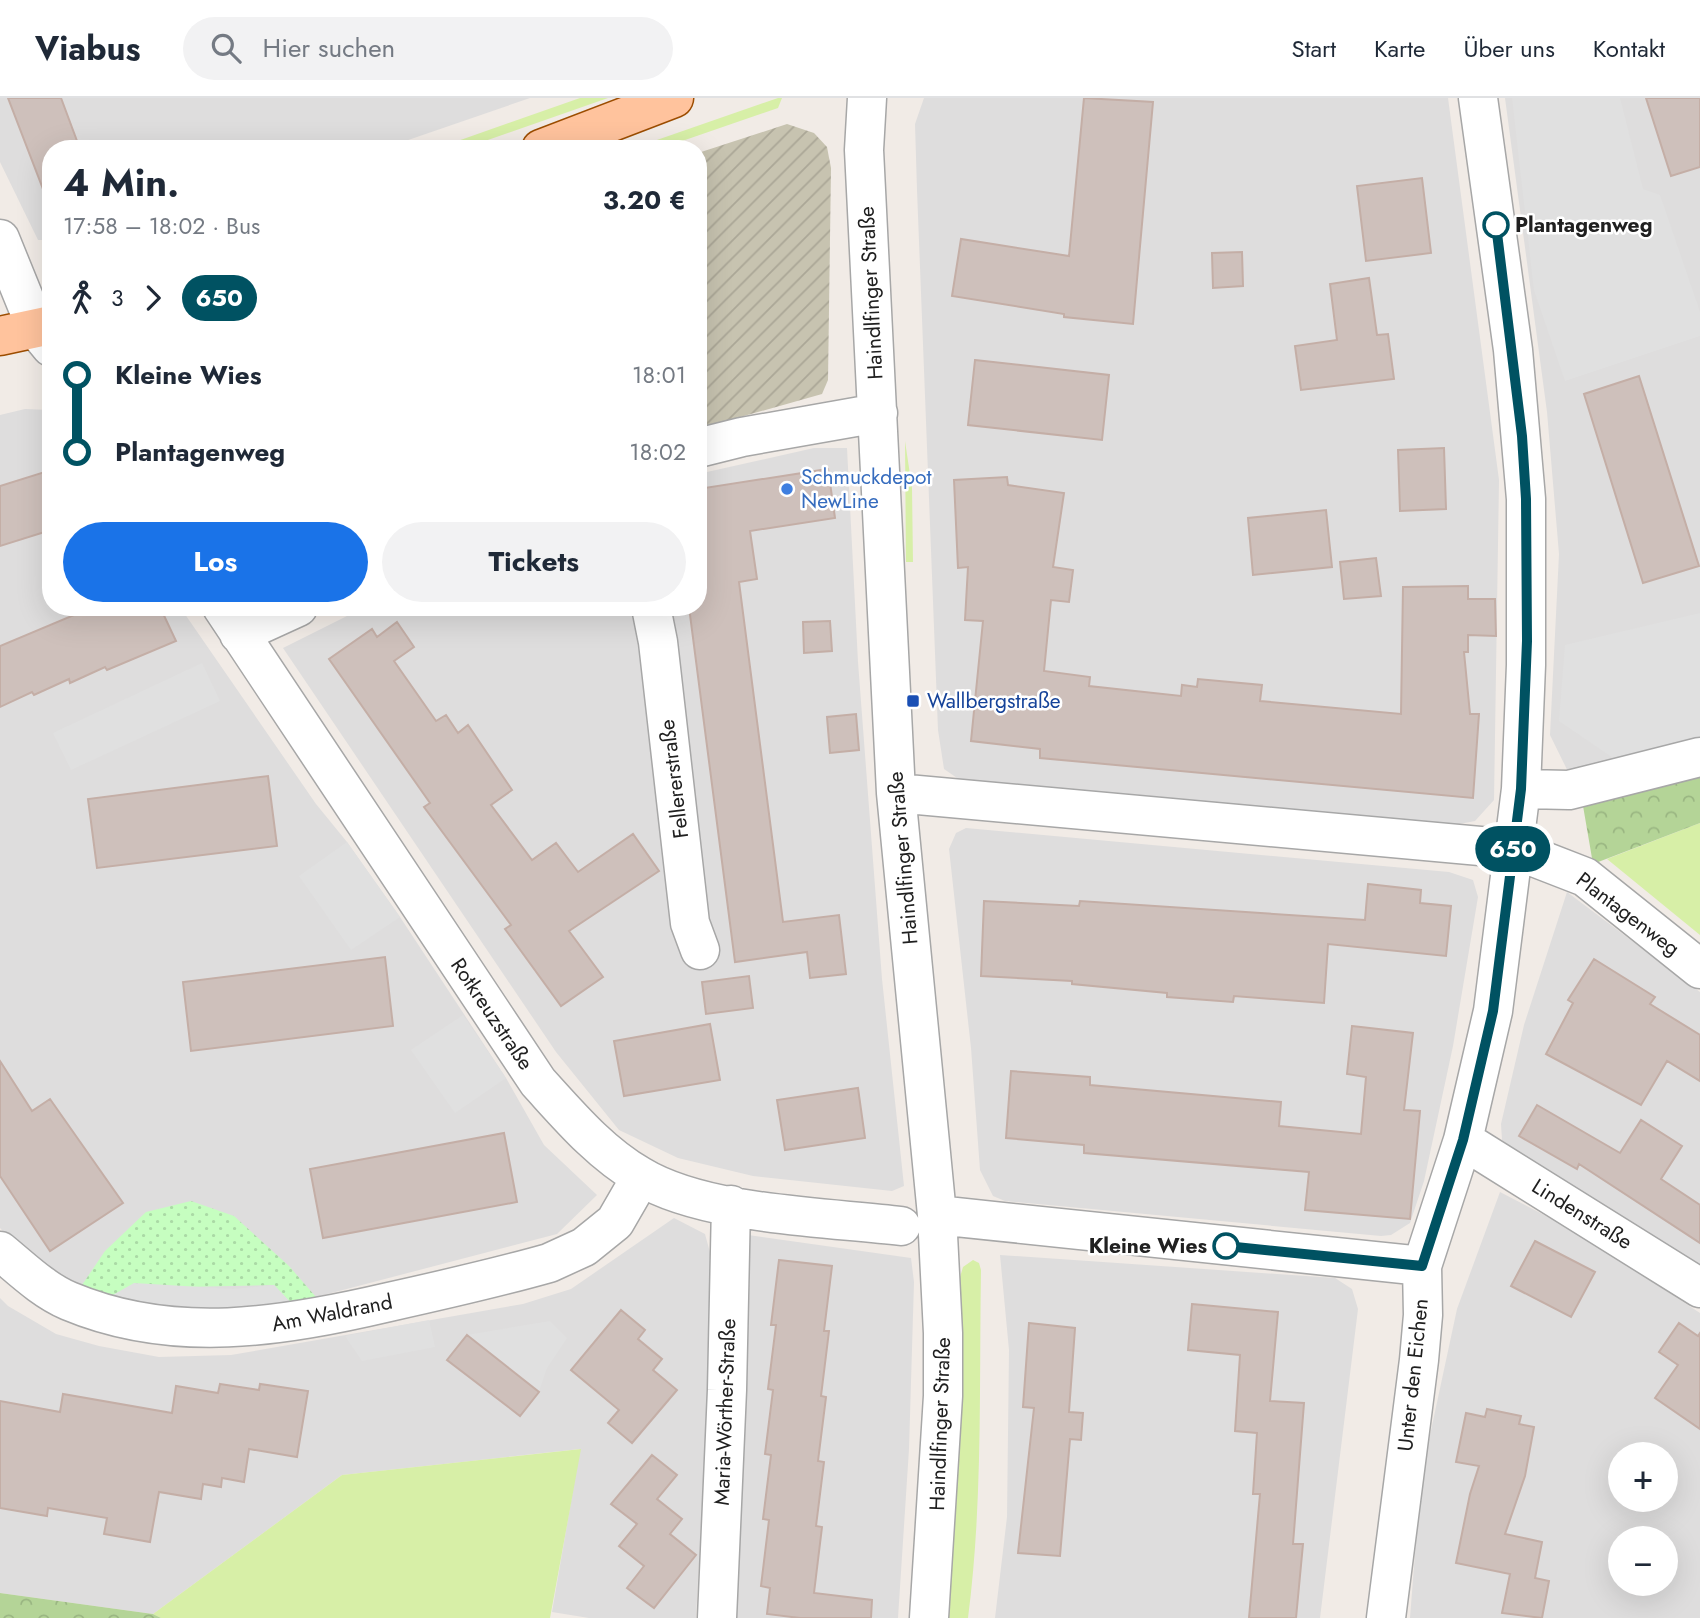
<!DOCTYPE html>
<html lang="de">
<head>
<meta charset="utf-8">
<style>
	:root { --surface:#fff; --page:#f2f2f3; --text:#1f2937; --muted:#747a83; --line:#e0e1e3; --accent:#1a73e8 }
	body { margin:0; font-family:Jost,sans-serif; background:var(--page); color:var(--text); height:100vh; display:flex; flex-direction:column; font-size:26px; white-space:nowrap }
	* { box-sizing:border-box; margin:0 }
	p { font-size:23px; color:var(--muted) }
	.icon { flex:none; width:38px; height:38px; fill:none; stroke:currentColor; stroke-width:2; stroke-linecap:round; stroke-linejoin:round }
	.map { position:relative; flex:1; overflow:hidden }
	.details { position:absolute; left:42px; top:42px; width:665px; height:476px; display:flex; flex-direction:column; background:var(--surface); border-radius:28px; box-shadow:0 7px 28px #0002 }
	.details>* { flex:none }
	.badge { padding:0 14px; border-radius:23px; font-size:24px; line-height:46px }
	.fabs { position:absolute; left:1608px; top:1344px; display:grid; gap:14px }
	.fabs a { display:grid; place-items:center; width:70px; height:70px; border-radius:50%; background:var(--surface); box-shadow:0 7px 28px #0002; font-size:35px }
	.map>.badge { position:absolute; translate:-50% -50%; box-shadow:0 0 0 4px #fff }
	.legs { display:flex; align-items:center; gap:10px; height:77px; padding:0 21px; font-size:23px }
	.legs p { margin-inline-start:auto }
	.summary { display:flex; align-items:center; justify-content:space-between; height:119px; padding:0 21px }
	h1 { font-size:38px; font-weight:700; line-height:52px }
	.primary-button { display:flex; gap:14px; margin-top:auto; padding:14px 21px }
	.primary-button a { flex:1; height:80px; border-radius:42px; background:var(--accent); color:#fff; font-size:28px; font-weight:700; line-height:80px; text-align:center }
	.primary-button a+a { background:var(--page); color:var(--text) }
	ul { padding:0 21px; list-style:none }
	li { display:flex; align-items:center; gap:24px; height:77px; font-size:26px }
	li i { display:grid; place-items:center; width:10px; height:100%; margin:0 9px; background:currentColor }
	li i::after { content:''; width:18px; height:18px; margin:-9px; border:5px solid; border-radius:50%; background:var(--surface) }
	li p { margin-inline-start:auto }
	li:first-child i { background:linear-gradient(#0000 50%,currentColor 0) }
	li:last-child i { background:linear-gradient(currentColor 50%,#0000 0) }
	header { display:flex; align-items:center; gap:42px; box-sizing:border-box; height:98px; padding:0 35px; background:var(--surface); border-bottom:2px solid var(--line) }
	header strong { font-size:33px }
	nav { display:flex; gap:38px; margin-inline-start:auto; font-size:24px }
	.search { width:490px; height:63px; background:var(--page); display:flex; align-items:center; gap:18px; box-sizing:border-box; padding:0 24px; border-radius:38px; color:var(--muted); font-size:26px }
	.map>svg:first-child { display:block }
	.residential { fill:#dedddd; fill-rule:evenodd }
	.construction { fill:url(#construction-furrows) }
	.grass { fill:#d7efa7 }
	.forest { fill:url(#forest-crowns) }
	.park { fill:url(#park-dots) }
	.parking { fill:#e0e0e0 }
	.building { fill:#cec0bb; stroke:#c4aea6; stroke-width:2 }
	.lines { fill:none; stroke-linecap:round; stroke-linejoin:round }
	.minor-casing { stroke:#a7a7a7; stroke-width:41 }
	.major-casing { stroke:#9c4d00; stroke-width:41 }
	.minor { stroke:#fff; stroke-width:38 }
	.major { stroke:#ffc39d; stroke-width:38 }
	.line-1-casing { stroke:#fff; stroke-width:16 }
	.line-1 { stroke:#005262; stroke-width:10 }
	.stop-1-dot { fill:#fff; stroke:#005262; stroke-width:3.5 }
	.shop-dot { fill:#3f7fe0; stroke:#fff; stroke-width:2.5 }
	.transit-dot { fill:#1a4fb4; stroke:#fff; stroke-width:2.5 }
	.labels { text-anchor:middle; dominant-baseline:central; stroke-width:5; stroke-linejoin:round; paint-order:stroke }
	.stop-label { font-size:21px; font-weight:bold; fill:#202020; stroke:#fff; text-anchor:start }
	.street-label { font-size:21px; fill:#202020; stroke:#fff }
	.shop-label { font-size:21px; fill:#366cbe; stroke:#fff; text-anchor:start }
	.transit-label { font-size:21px; fill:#164399; stroke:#fff; text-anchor:start }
</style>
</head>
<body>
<header>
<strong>Viabus</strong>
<div class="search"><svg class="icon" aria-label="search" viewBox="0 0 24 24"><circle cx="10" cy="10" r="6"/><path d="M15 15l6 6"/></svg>Hier suchen</div>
<nav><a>Start</a><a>Karte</a><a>Über uns</a><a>Kontakt</a></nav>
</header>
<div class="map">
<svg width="1700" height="1520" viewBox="0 0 1700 1520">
	<defs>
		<pattern id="construction-furrows" width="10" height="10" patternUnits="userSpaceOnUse" patternTransform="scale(1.75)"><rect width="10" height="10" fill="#c7c3b0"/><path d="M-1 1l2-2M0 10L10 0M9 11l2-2" fill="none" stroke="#aba797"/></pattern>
		<pattern id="forest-crowns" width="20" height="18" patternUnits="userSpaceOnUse" patternTransform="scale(1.75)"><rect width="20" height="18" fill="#b4d497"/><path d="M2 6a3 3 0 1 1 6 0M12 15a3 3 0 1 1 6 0" fill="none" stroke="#9ab682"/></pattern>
		<pattern id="park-dots" width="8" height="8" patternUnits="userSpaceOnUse" patternTransform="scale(1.75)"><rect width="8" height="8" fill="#c6fec0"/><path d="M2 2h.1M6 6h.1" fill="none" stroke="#aad9a5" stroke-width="1.8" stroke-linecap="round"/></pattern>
	</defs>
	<rect width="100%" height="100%" fill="#f1ebe6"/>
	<path class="residential" d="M0,0H530L382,51H51V142H38L0,64Z
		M924,0H1448L1499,382L1494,702L1475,723L1454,727L960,682L944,671L938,632L917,92L915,26Z
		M1505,0H1700V675L1582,702L1550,637L1559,456L1547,314Z
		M25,311L51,312V509H180L316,706L347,744L400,819L506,980L544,1047L597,1097L557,1136L316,1199L295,1209L104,1202L82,1187L30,1164L0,1130V317Z
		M814,350H847L858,564L882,881L904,1088L892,1093L753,1078L678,1060L619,1032L556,954L283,550L365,509H698V376Z
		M966,730L1449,774L1473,782L1478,799L1453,948L1424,1083L1410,1125L1391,1137L1381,1138L1005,1103L993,1098L980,1072L971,950L949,751L956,735Z
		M1567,794L1700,894V1168L1512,1051L1502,1042L1501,1026L1524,927Z
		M1500,1094L1575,1133L1700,1215V1520H1410L1421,1379L1457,1211ZM1620,1356H1666V1402H1620ZM1620,1440H1666V1486H1620Z
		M674,1120L705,1136L715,1173L696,1520H589L552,1514L580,1351L342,1377L153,1516L0,1495V1200L8,1208L56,1236L99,1248L159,1259L231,1257L523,1206L571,1191Z
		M748,1137L911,1160L914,1184L909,1351L898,1520H732Z
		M1000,1157L1335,1180L1352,1191L1358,1211L1320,1520H995L1007,1419L1009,1252Z"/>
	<path class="construction" d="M787,26L814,35L827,49L831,70L828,282L822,296L698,331V55Z"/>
	<path class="grass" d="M580,0H608L462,51H435Z
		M778,0H782L778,10L659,51H631Z
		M905,343L912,390L913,464H906Z
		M1700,725V837L1607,761Z
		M973,1162L979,1165L981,1172C979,1288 983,1404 968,1520H946L958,1186L963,1169Z
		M581,1351L550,1520H161L153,1516L342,1377Z"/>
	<path class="forest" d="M1700,675V725L1593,766L1582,702Z
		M0,1495L153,1516L161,1520H0Z"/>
	<path class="park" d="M191,1103L234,1118L289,1168L316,1199L295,1209L274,1187L184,1189L104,1202L82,1187L105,1153L146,1114Z"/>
	<path class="parking" d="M1512,0H1620L1643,91L1660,97L1700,214V238L1565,283L1534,192Z
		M1700,515V646L1622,666L1559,623L1565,547Z
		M202,565L220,603L71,672L53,635Z
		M347,744L400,819L351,852L299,778Z
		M463,917L506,980L455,1015L411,952Z
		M134,1185L233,1191L274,1187L295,1209L239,1217L104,1202Z
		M429,1222L435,1249L362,1263L345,1238Z
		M550,1223L567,1240L547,1270L539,1294L467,1237Z"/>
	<path class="building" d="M8,0H61L80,51H51V103L48,104Z
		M1084,0L1153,4L1133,226L1064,219V216L952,198L961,141L1069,158Z
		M1646,0H1700V69L1671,78Z
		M1422,80L1431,155L1366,163L1357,88Z
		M1242,154L1243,188L1213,190L1212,155Z
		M1369,180L1377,237L1388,236L1394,281L1301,292L1295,248L1337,242L1330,186Z
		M975,262L1109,277L1102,342L968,327Z
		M1639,278L1699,468L1643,485L1584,296Z
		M1444,350L1446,411L1400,413L1398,352Z
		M828,371L835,420L750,433L757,481L739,484L783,824L839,817L846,876L810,880L807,854L735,864L689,509H698V391Z
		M51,372V432L0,448V388Z
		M1007,379L1008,387L1064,395L1053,469L1073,472L1069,504L1051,502L1044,573L1090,579L1089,588L1181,598L1182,587L1197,589L1198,581L1262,587L1260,603L1401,616L1403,489L1468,488V501H1495L1496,538L1468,537V554H1464L1470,616H1479L1473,700L1040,660V651L971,643L983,523L965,522L968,469L958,470L954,382Z
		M1326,412L1332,469L1253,477L1248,420Z
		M1376,460L1381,498L1344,501L1340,464Z
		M93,509H160L176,543L107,572L105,569L70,585L69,581L34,597L32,594L0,609V548Z
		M830,523L832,553L804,555L803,524Z
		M397,524L414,549L394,563L436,623L446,617L458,635L468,627L512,692L491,707L532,762L556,745L578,774L633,736L659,773L569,833L603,879L561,908L505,831L511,827L424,709L430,705L329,561L372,531L377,539Z
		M856,616L859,652L830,655L827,619Z
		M268,678L277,748L97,770L88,701Z
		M1368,786L1421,792L1420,805L1451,808L1446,858L1328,846L1324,905L1234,898L1233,904L1167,899V895L1072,886V883L981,878L984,803L1079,808L1080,803L1365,822Z
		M385,859L393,928L191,953L183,884Z
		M1594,861L1655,899L1650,906L1700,937V983L1667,963L1641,1007L1546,956L1573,905L1568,902Z
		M749,878L753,910L706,916L702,884Z
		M710,926L720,982L624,998L614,943Z
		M1352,928L1413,935L1404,1012L1420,1013L1410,1121L1305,1112L1309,1074L1084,1055V1047L1006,1040L1011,973L1090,979V987L1281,1004L1279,1028L1361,1036L1366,979L1347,976Z
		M0,963L32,1013L50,1001L123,1105L50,1153L0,1078Z
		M858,990L865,1040L785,1052L777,1002Z
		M1537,1007L1620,1055L1641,1022L1682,1048L1661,1081L1700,1107V1145L1579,1066L1577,1071L1519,1038Z
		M504,1035L517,1104L323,1140L310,1071Z
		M1535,1143L1595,1174L1571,1219L1511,1188Z
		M779,1162L832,1168L824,1233H829L821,1298L826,1299L818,1363L824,1364L816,1428L822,1429L814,1495L872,1502L871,1520H800L767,1516L770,1490L761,1488L769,1422L763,1421L771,1357L765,1356L773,1292L768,1291L776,1227H771Z
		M1192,1206L1278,1214L1270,1303L1304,1305L1293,1446H1303L1296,1520H1249L1260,1396H1253L1257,1335L1235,1333L1240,1257L1188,1252Z
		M621,1212L645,1232L638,1241L662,1261L653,1272L677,1292L632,1345L608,1325L619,1312L571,1272Z
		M1029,1225L1075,1230L1069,1314L1083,1315L1081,1342L1070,1341L1060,1458L1018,1455L1034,1310L1023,1309Z
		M1679,1225L1698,1238L1700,1235V1331L1655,1300L1678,1267L1659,1254Z
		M467,1237L539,1294L520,1318L447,1262Z
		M220,1286L259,1292L260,1286L308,1293L297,1359L249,1351L244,1384L222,1380L221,1389L203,1386L201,1401L159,1394L150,1444L104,1436L107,1420L48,1410L47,1418L0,1410V1303L60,1314L63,1296L172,1315L176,1288L218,1295Z
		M1487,1311L1521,1318L1519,1326L1534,1329L1525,1378L1505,1436L1542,1444L1535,1480L1549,1483L1542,1520L1502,1515L1510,1476L1456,1465L1470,1396L1479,1368L1456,1364L1466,1315L1485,1319Z
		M652,1357L677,1377L657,1401L682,1421L670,1436L696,1457L654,1510L627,1490L644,1468L619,1448L637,1426L611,1406Z"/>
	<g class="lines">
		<g class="minor-casing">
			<path id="minor" d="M867,0L864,52L896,695L937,1117L943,1235V1298L929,1520
				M0,141L37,232L51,249
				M698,350L742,339L878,315
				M222,509L538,984C569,1018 599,1054 640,1078C704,1117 826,1119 901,1128
				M651,509L658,544L690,825L700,852
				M239,536L298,509
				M1521,691L1569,692L1700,659
				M896,695L1513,751L1585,779L1700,871
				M1463,1042L1700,1190
				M937,1117L1422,1168
				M0,1153C22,1171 43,1192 69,1203C174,1247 282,1229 389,1204C443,1192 496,1180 549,1165L584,1149L615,1124L641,1079
				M717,1520L727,1292L731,1107
				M1386,1520L1419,1262L1423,1217L1422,1168L1463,1042L1493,913L1521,691L1526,567V401L1513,252L1478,0"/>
		</g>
		<g class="major-casing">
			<path id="major" d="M541,51L674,0
				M0,238L51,227"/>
		</g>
		<use href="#minor" class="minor"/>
		<use href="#major" class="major"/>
	</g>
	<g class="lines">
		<g class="line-1-casing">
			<path id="line-1" d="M1226,1148L1422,1168L1463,1042L1493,913L1521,691L1527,543L1526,401L1522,338L1496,127"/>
		</g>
		<use href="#line-1" class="line-1"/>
	</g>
	<g class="stop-1-dot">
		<circle cx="1496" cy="127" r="12"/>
		<circle cx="1226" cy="1148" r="12"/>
	</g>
	<circle class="shop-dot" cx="787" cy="391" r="7"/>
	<rect class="transit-dot" x="906" y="596" width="14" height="14" rx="3.5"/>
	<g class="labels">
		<g class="stop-label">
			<text x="1515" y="127">Plantagenweg</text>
			<text x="1207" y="1148" text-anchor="end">Kleine Wies</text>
		</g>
		<g class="street-label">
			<text transform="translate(871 195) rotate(-93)">Haindlfinger Straße</text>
			<text transform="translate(674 681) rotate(-97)">Fellererstraße</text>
			<text transform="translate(903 760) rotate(-95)">Haindlfinger Straße</text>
			<text transform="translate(1628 816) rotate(37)">Plantagenweg</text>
			<text transform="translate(492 916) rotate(56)">Rotkreuzstraße</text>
			<text transform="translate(1582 1116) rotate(32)">Lindenstraße</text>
			<text transform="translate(332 1215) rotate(-11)">Am Waldrand</text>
			<text transform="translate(1413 1277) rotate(-84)">Unter den Eichen</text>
			<text transform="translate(725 1314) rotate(-88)">Maria-Wörther-Straße</text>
			<text transform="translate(940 1326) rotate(-88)">Haindlfinger Straße</text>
		</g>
		<g class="shop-label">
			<text x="801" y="379">Schmuckdepot<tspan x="801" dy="24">NewLine</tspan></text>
		</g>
		<g class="transit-label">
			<text x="927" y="603">Wallbergstraße</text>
		</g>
	</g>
</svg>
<div class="fabs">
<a>+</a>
<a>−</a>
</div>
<b class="badge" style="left:1513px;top:751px;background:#005262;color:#fff">650</b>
<section class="details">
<div class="summary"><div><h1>4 Min.</h1><p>17:58 – 18:02 · Bus</p></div><b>3.20 €</b></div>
<div class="legs"><svg class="icon" aria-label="walk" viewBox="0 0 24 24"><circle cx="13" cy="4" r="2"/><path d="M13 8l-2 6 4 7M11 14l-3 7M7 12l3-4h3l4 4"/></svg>3<svg class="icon" aria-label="forward" viewBox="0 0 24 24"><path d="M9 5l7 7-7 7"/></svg><b class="badge" style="background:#005262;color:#fff">650</b></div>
<ul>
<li><i style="color:#005262"></i><b>Kleine Wies</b><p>18:01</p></li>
<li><i style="color:#005262"></i><b>Plantagenweg</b><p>18:02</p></li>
</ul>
<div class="primary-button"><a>Los</a><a>Tickets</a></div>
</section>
</div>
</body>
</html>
